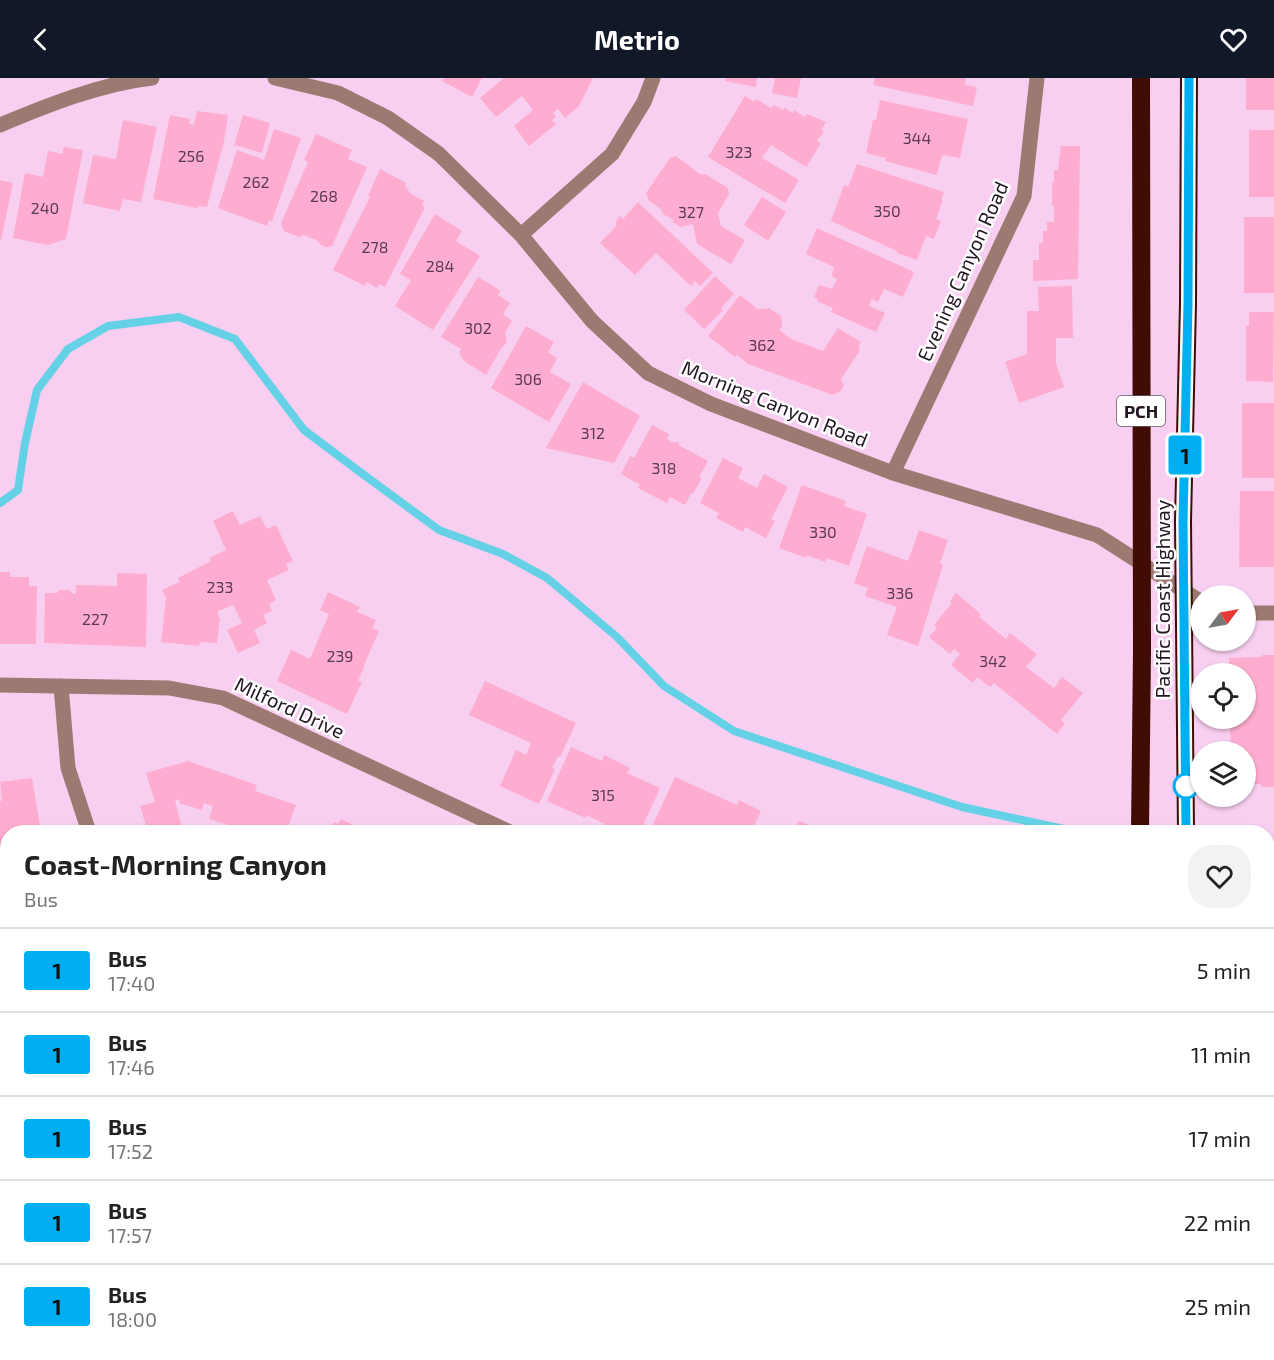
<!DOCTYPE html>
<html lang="en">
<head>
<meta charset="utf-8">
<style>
	:root { --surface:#fff; --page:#f2f2f2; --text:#222; --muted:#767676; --line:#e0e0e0; --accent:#111827 }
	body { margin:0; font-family:"Exo 2",sans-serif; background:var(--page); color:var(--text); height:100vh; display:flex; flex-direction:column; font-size:22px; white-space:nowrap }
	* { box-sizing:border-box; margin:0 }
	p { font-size:20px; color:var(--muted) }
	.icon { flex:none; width:33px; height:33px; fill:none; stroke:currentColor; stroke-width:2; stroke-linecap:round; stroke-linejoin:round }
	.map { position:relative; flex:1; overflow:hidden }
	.drawer { position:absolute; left:0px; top:747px; width:1275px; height:536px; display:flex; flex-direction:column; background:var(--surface); border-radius:24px 24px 0 0; box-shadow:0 2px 4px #0004 }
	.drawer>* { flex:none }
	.badge { padding:0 12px; border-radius:4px; font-size:21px; line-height:39px }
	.needle { width:39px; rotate:58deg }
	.controls { position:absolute; left:1190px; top:507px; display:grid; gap:12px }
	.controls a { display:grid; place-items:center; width:66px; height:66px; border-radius:50%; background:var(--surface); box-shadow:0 2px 4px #0004; font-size:30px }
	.map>.badge { position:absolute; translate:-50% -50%; box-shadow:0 0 0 3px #fff }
	.round { display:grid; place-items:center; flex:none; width:63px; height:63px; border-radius:24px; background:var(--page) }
	.overview { display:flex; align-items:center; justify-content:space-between; height:102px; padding:0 24px }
	h1 { font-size:28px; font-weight:700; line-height:45px }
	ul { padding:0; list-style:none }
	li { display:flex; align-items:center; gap:18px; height:84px; padding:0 24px; border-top:2px solid var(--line) }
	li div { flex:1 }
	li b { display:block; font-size:22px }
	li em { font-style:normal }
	li .badge { min-width:66px; font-weight:700; text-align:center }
	header { display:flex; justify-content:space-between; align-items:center; height:78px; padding:0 24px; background:var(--accent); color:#fff; font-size:27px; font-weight:700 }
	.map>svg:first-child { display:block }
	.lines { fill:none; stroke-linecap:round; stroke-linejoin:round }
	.stream { stroke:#64d1e7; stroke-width:8 }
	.building { fill:#feaccf }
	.minor { stroke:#9d7971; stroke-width:15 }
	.highway { stroke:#410c04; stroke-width:18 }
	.line-casing { stroke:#fff; stroke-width:14 }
	.line { stroke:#00aff2; stroke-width:9 }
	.stop-dot { fill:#fff; stroke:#00aff2; stroke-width:3 }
	.labels { text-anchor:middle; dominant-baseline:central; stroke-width:5; stroke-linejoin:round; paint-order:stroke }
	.number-label { font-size:16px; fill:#5a3c4d }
	.shield { fill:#fff; stroke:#665c64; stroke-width:1.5 }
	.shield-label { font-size:18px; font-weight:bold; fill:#241622 }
	.street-label { font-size:20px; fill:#241622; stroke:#fff }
</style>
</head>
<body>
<header><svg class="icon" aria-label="back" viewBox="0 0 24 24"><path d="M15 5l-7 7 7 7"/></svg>Metrio<svg class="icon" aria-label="heart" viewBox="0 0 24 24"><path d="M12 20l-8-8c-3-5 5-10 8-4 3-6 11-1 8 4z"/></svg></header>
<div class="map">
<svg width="1274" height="1282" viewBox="0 0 1274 1282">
	<rect width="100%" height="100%" fill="#f8cff0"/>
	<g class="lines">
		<path class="stream" d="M0,425L18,412L25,365L37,312L68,271L108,248L179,239L235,261L304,352L360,394L439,452L503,476L547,500L617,559L664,608L734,653L962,729L1078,754
			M1268,780H1274"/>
	</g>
	<path class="building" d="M444,0H482L472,19L442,3Z
		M504,0H593L579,28L565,40L558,31L553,35L556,39L552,42L556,46L529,68L514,48L533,32L522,18L496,39L480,20Z
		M726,0H757L756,9L725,3Z
		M775,0H801L797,20L772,15Z
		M875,0H966L965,7L977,9L973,28L873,7Z
		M1246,0H1274V32H1246Z
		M745,18L754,24L756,21L771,30L774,27L783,32L785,30L793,35L794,32L805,39L807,36L826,44L821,52L824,53L817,63L821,65L806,89L771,67L762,80L799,102L785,125L708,79Z
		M880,22L968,41L960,80L942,77L937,97L885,83L886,80L866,75L873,42H876Z
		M197,33L228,37L224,63L207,129L198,128L197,130L153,121L170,37L190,41L189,46L194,47Z
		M243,37L270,45L262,75L234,67Z
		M123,42L157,49L141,124L123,121L120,133L83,125L93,77L116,81Z
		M274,51L301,60L272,143L269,142L267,148L218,130L237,72L264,82Z
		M1249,52H1274V119H1249Z
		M316,56L352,72L348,81L367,89L332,168L325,169L321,167L318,163L304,157L299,159L284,153L281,145L308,84L304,82Z
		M1061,68H1080L1078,201L1033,203V182H1039V165H1043V153H1047V144H1054V128H1052V104L1054,105V92H1058Z
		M64,69L83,72L66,161L48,167L13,160L25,95L43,99L48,73L62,76Z
		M676,78L701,97L705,96L728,110L729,116L718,135L721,148L745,162L731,186L697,166L693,146L681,149L672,144L674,142L663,136L661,131L649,123L646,115L670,80Z
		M857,86L944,114L941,121L943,122L936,141L941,143L934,161L926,158L917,182L897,175V173L831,143L844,107L848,109Z
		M380,91L406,105L405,108L411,116L424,123L422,127L425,129L385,209L379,206L377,210L367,204L365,208L333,192L370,119L368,118Z
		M0,102L13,105L1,162L0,161Z
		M762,119L786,134L768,163L744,147Z
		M638,124L713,195L700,208L695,203L691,208L656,175L635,197L600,165L617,147L615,145L620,138L623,141Z
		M435,136L462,153L456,163L480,178L433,252L395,228L411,202L400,196Z
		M1244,139H1274V215H1244Z
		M817,150L914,194L903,219L884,211L878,224L872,221L869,228L885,235L876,254L831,234L833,230L817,223L818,221L814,219L819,207L832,211L837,201L833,199L832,196L834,189L806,176Z
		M715,198L734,216L721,230L723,232L704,251L684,232Z
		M478,199L501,213L498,217L510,225L503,236L512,243L505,255L507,264L500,272L486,297L464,283L459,275L461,271L441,259Z
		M1072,208L1073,260H1056V285L1064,309L1019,325L1005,284L1027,276V233H1039L1038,209Z
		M740,217L758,231L769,230L781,238L782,249L779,252L791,261L823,273L838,250L861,264L858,268L860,270L859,274L841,301L844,307L841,313L833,317L748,286L737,277L735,279L708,258Z
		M1249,234H1274L1273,304L1246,303V248H1249Z
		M526,248L554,264L548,274L557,280L550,294L571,306L549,344L491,310Z
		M583,304L640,338L614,385L546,370Z
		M1242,325H1274V400H1242Z
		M652,347L669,356L667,361L672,364H678L680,368L708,383L699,399L702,400L693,416L691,415L685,427L670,419L667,425L638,410L640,407L621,396L630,378L634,380Z
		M723,380L743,390L738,400L757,410L764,396L788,409L771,441L775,443L766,460L745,449L743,454L716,440L719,435L700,425Z
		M802,407L846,423L844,428L867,436L849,488L826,480L825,484L807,477L806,480L779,470Z
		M1240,413H1274V489H1239Z
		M233,433L240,447L260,438L267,451L276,447L293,483L286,486L289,492L267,502L276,522L269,526L272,533L263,537L267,545L254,552L260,565L238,575L227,552L242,545L233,527L218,533V539L220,540L217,565L200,564L199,568L161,564L166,520L162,512L180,504L178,500L211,483L209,480L226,472L213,443Z
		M919,452L948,462L940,485L943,487L918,568L887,557L897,529L865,518L868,510L854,505L867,468L908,483Z
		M0,494H10V499H29V508H37L36,566H0Z
		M117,495L147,496L146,569L44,565L45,515H57L59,512H70L72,515L76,516V507L117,508Z
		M328,514L360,529L357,534L376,542L372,550L379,553L364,587H365L358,603L362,604L347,636L277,603L291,572L310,581L329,536L320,532Z
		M956,515L981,536L979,539L1006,561L1010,555L1037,576L1026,589L1054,610L1062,599L1083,615L1061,642L1065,645L1057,656L994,605L990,609L977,599L973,605L951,587L960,576L954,571L950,576L929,559L937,550L934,547L952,525L950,523Z
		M1262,577H1274V709H1261V706H1245V674H1231L1230,640H1245V596H1229V580L1262,579Z
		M485,603L576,645L560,679L558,678L552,690L555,691L539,726L500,708L516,672L526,677L531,665L469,637Z
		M571,669L602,683L604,677L630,690L627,695L660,710L640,754H616L604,749L605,746L586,737L585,740L547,723Z
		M188,683L257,707L255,713L296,727L286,754H230L232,748L209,741L213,728L204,725L202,732L179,725L180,721L175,723L183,754H148L140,728L155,724L146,695Z
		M675,699L737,727L739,722L761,733L751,754H672L653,746Z
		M32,700L41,754H8V767L0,768V723H2L0,704Z
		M341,741L361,751L359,754H329L334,744L338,746Z
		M799,743L825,754H794Z
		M4,793L8,807V884L0,886V794Z
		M0,1000H8V1091L0,1092Z
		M8,1102V1187L3,1188L0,1103Z
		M5,1275H116V1282H5Z
		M908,1275H983V1282L908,1280Z
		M302,1276L337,1279V1282H302Z"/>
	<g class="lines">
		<path class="minor" d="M275,0L338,15L388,40L439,76L521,157L592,243L648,295L711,326L893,395L1097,457L1200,523
			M0,47C48,27 100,6 152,0
			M521,157L612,76L644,24L653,0
			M893,395L1024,118L1037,0
			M1245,535H1274
			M0,607L169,610L223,620L510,754
			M61,608L68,690L89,754
			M160,1275V1282
			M1067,1275V1282
			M390,1282V1275
			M623,1282V1275"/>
		<path class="highway" d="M1140,754L1142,573L1141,0
			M1186,754L1183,443L1188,226L1189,0
			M1147,1275V1282
			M1195,1275L1196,1282"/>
	</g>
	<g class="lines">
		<g class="line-casing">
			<path id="line" d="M1186,754L1183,443L1188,226L1189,0"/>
		</g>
		<use href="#line" class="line"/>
	</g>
	<circle class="stop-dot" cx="1186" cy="708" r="12"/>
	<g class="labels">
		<g class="number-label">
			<text x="917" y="59">344</text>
			<text x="739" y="73">323</text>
			<text x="191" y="77">256</text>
			<text x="256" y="103">262</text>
			<text x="324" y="117">268</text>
			<text x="45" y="129">240</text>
			<text x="887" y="132">350</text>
			<text x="691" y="133">327</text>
			<text x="375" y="168">278</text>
			<text x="440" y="187">284</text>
			<text x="478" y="249">302</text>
			<text x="762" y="266">362</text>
			<text x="528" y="300">306</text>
			<text x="593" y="354">312</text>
			<text x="664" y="389">318</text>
			<text x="823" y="453">330</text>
			<text x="220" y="508">233</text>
			<text x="900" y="514">336</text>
			<text x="95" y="540">227</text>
			<text x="340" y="577">239</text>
			<text x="993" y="582">342</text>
			<text x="603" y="716">315</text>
		</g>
		<rect class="shield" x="1117" y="318" width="48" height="30" rx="4.5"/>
		<g class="shield-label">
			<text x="1141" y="333">PCH</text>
		</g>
		<g class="street-label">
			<text transform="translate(962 193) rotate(-66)">Evening Canyon Road</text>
			<text transform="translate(775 325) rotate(22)">Morning Canyon Road</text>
			<text transform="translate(1162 521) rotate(-90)">Pacific Coast Highway</text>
			<text transform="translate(290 629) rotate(25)">Milford Drive</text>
		</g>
	</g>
</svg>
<div class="controls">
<a><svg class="needle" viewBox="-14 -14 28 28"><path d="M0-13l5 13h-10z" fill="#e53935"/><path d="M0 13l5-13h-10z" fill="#767676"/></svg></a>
<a><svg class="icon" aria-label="locate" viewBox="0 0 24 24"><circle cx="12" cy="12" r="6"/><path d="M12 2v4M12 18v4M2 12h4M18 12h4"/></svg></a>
<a><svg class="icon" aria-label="layers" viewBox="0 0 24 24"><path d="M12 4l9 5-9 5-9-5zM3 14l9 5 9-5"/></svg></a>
</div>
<b class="badge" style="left:1185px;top:377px;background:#00aff2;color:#111">1</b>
<section class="drawer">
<div class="overview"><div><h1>Coast-Morning Canyon</h1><p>Bus</p></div><a class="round"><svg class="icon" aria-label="heart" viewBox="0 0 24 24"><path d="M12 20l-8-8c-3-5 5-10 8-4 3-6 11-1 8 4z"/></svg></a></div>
<ul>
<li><span class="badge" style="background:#00aff2;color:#111">1</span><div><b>Bus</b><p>17:40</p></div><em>5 min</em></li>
<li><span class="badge" style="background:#00aff2;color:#111">1</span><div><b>Bus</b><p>17:46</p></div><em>11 min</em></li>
<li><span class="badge" style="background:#00aff2;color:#111">1</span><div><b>Bus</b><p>17:52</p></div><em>17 min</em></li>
<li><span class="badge" style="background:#00aff2;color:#111">1</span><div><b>Bus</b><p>17:57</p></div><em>22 min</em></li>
<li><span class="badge" style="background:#00aff2;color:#111">1</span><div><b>Bus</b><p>18:00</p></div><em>25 min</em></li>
</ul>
</section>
</div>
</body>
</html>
